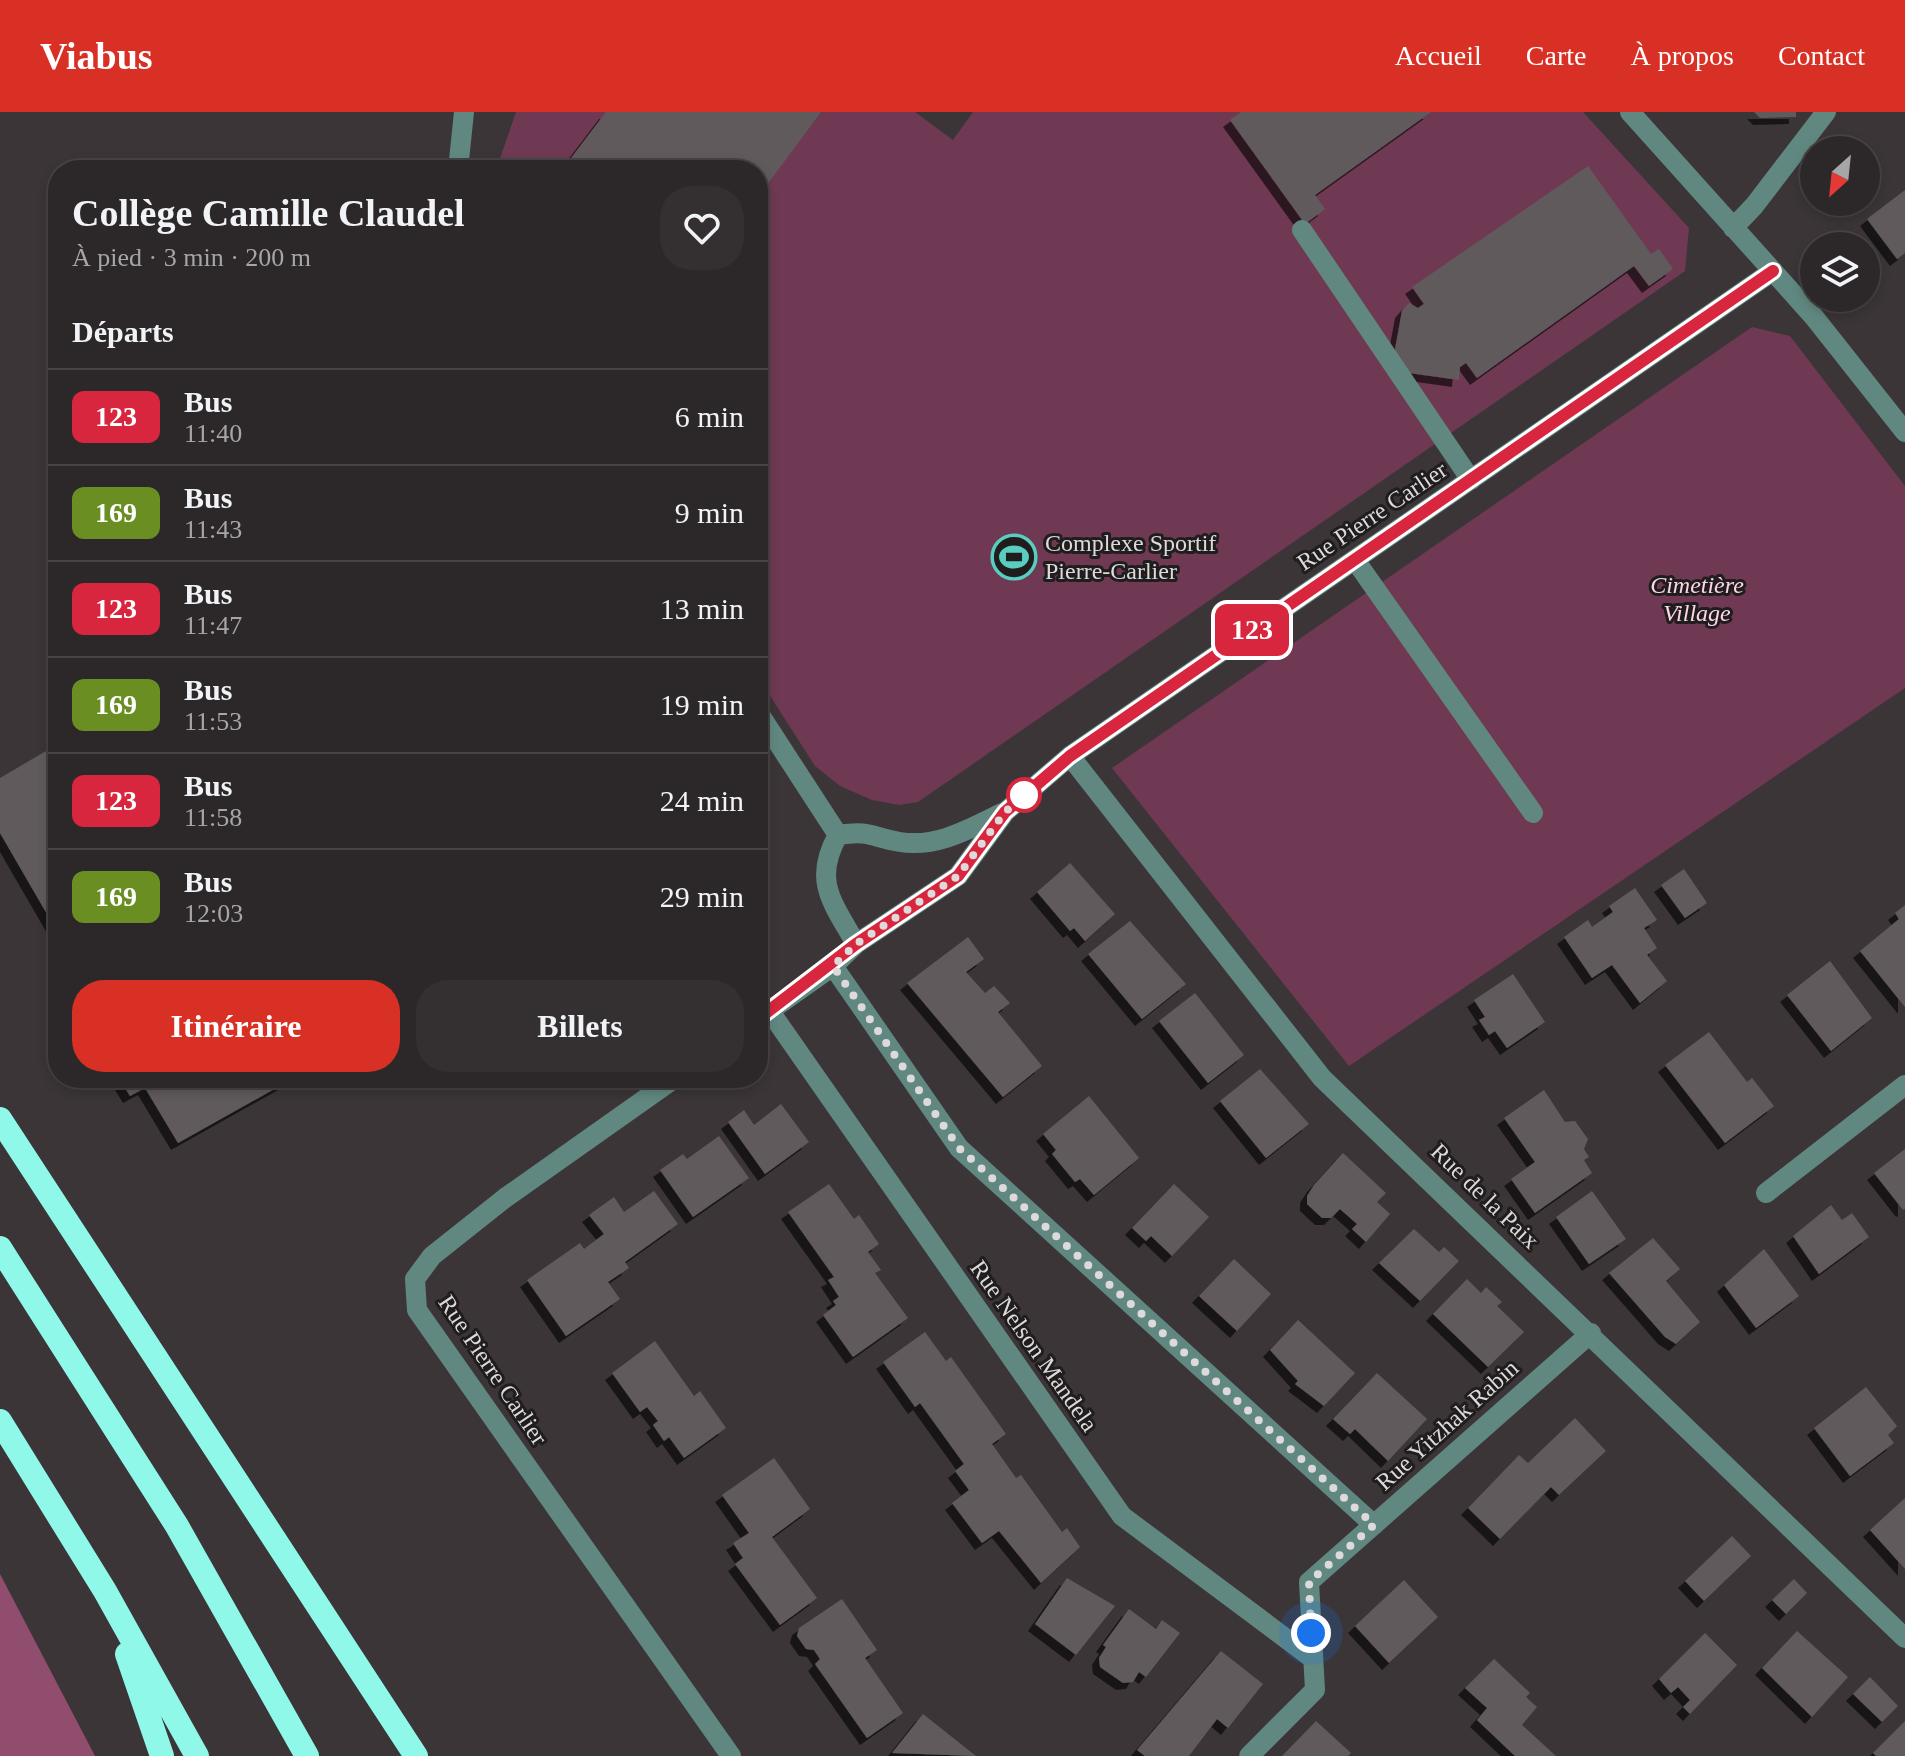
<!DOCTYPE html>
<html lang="fr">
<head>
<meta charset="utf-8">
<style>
	:root { --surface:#2c2829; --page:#343031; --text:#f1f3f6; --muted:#a6a6a8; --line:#484446; --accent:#d93025 }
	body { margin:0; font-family:"Times New Roman",serif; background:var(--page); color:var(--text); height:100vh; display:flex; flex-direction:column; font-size:30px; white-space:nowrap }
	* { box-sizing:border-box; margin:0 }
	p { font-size:26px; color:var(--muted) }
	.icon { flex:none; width:44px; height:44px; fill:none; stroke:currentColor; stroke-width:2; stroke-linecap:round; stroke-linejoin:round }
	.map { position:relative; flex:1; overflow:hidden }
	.panel { position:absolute; left:48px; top:48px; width:720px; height:928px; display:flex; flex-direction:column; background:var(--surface); border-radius:32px; box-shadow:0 4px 12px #0003,0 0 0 2px var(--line) }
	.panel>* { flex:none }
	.badge { padding:0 16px; border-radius:12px; font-size:28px; line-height:52px }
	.needle { width:52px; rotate:207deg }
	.buttons { position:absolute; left:1800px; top:24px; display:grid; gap:16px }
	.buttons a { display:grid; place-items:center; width:80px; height:80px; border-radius:50%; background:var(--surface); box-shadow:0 4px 12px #0003,0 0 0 2px var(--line); font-size:40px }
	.you { position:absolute; width:40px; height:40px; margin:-20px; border:6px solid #fff; border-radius:50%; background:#1a73e8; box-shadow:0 0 0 12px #1a73e833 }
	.map>.badge { position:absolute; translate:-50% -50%; box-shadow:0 0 0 4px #fff }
	h2 { padding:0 24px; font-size:30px; line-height:72px }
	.round { display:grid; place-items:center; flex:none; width:84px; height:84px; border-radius:32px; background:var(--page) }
	.head { display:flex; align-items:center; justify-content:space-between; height:136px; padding:0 24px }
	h1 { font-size:38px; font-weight:800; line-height:60px }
	.action { display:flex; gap:16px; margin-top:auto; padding:16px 24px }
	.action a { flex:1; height:92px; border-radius:32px; background:var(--accent); color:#fff; font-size:32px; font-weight:800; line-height:92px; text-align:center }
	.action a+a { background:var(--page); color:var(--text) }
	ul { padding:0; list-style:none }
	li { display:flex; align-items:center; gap:24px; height:96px; padding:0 24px; border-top:2px solid var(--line) }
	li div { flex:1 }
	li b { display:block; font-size:30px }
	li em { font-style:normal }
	li .badge { min-width:88px; font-weight:700; text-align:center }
	header { display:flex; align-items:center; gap:48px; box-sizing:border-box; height:112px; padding:0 40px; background:var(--accent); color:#fff }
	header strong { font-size:38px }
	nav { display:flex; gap:44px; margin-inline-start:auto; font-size:28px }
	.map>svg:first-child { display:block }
	.green { fill:#6f3953 }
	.forest { fill:#914d6e }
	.building { fill:#615a5d; filter:url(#shadow) }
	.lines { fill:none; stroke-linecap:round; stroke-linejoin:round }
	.minor { stroke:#608881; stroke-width:20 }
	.highway { stroke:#8ff8e9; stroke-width:24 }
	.line-casing { stroke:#fff; stroke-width:18 }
	.line { stroke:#d7263d; stroke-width:12 }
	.walk { stroke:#dedadb; stroke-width:8; stroke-dasharray:0 14.4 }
	.stop-dot { fill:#fff; stroke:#d7263d; stroke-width:4 }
	.labels { text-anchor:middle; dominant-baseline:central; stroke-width:6; stroke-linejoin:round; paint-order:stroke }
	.street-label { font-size:24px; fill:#dedadb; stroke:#201d1e }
	.poi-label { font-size:24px; fill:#dedadb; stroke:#201d1e; text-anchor:start }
	.park-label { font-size:24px; font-style:italic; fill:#fed4e6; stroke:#201d1e }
</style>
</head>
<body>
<header>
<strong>Viabus</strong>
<nav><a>Accueil</a><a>Carte</a><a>À propos</a><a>Contact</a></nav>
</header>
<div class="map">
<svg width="1905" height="1644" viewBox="0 0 1905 1644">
	<defs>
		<filter id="shadow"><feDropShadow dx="-7" dy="7" stdDeviation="0" flood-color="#0009"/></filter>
	</defs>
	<rect width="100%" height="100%" fill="#3b3537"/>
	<path class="green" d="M516,0H915L953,28L973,0H1583L1689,116L1685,159L918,690L899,693L872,688L840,674L815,654L758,565V58H496Z
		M1752,215L1790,224L1905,374V576L1349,954L1112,656Z"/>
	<path class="forest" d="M0,1462L95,1644H0Z"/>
	<path class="building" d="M606,0H821L758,85V58H562Z
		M1241,0H1431L1315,83L1325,97L1305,112L1230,8Z
		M1754,0H1796V5L1760,6Z
		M1588,54L1651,142L1659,137L1673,157L1649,174L1634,154L1477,266L1466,251L1460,255L1459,268L1402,260L1393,248L1402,199L1409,191L1418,196L1424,192L1412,175Z
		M1905,78V141L1897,147L1867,107Z
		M58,632V821L0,721V666Z
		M1070,751L1115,802L1085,829L1074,816L1070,819L1037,780Z
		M1684,757L1707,791L1685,806L1661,773Z
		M1635,776L1657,808L1644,816L1657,836L1647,843L1667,869L1640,891L1612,853L1592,866L1564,825L1588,808L1592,815L1613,800L1609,794Z
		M1905,793V895L1860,839L1899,807L1895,801Z
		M1130,809L1186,872L1142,907L1088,842Z
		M968,825L984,847L966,860L985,881L994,874L1010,891L998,900L1042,954L1003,985L907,871Z
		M1830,849L1872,906L1831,939L1787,883Z
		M1513,862L1545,910L1507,936L1495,919L1489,923L1479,908L1485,905L1474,888Z
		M1195,881L1244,943L1208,971L1159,909Z
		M1709,920L1747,970L1752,966L1774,994L1725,1031L1665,953Z
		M1260,957L1309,1012L1266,1046L1220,989Z
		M119,966H294L178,1031L145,976L130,984Z
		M1544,978L1565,1010L1575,1009L1588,1027L1584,1037L1589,1045L1584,1048L1592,1061L1535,1101L1511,1067L1535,1050L1504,1006Z
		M1089,984L1139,1046L1094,1083L1080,1067L1075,1070L1052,1042L1056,1038L1043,1022Z
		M781,992L809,1030L765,1062L728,1010L744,998L754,1013Z
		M719,1024L749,1066L693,1105L660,1058L683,1042L687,1047Z
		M1905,1037V1097L1903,1098L1874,1061Z
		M1343,1041L1386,1081L1377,1090L1390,1102L1366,1130L1352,1117L1357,1112L1340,1097L1331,1106H1322L1307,1092V1084L1314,1073Z
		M829,1072L854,1107L859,1103L879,1132L868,1140L881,1158L875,1161L908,1206L853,1245L823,1203L836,1193L833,1189L839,1185L828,1168L834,1165L788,1100Z
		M1174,1072L1209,1105L1172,1144L1151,1124L1146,1129L1132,1116Z
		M654,1079L678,1112L625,1150L629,1156L608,1170L620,1187L566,1224L527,1168L580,1131L584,1137L604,1122L589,1103L614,1085L624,1100Z
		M1592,1079L1626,1127L1589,1152L1556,1105Z
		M1831,1093L1842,1108L1852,1101L1869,1125L1819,1162L1793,1124Z
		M1414,1117L1439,1140L1444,1135L1459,1149L1420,1189L1379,1151Z
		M1653,1126L1680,1157L1666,1169L1700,1210L1676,1232L1665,1225L1609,1161Z
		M1764,1137L1799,1184L1756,1216L1724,1173Z
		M1234,1147L1271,1182L1237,1219L1199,1184Z
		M1467,1167L1481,1181L1486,1175L1502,1190L1497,1194L1524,1220L1488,1255L1433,1202Z
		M1298,1208L1355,1261L1324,1294L1295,1272L1298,1269L1270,1238Z
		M925,1220L946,1249L951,1245L1006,1322L992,1332L1016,1366L1021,1363L1062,1420L1067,1416L1080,1435L1041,1471L999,1419L982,1431L952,1391L969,1378L955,1359L964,1352L920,1291L915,1295L883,1250Z
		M655,1229L694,1284L700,1279L726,1316L684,1346L669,1325L664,1329L653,1313L658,1309L647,1295L640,1300L612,1261Z
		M1377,1261L1427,1307L1388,1349L1355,1317L1350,1322L1333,1307Z
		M1866,1275L1897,1314L1888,1323L1894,1331L1850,1364L1814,1316Z
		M1575,1306L1606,1339L1559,1383L1551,1375L1500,1427L1468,1396L1519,1343L1528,1351Z
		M774,1346L810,1397L772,1425L817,1486L780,1513L735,1452L743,1446L733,1431L749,1421L722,1383Z
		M1905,1386V1457L1870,1418Z
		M1732,1424L1751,1444L1704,1489L1685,1469Z
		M1067,1466L1115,1494L1076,1543L1035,1512Z
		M1794,1467L1807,1481L1786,1502L1772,1488Z
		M1404,1468L1438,1505L1389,1551L1355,1514Z
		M842,1487L877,1538L865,1546L903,1601L867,1626L815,1552L820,1547L814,1538L806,1537L797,1524L799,1516Z
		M1129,1497L1156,1517L1162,1508L1180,1521L1146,1565L1139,1560L1133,1570L1123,1571L1100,1555L1099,1546L1106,1535L1103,1533Z
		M1797,1519L1848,1565L1812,1605L1762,1556Z
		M1705,1521L1737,1553L1690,1602L1683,1595L1690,1588L1678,1575L1671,1581L1659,1567Z
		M1221,1539L1263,1572L1228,1616L1217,1607L1189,1644H1145L1137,1638Z
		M1494,1547L1530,1581L1526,1585L1537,1595L1522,1613L1556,1644H1515L1477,1608L1487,1596L1465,1576Z
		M1870,1565L1898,1594L1882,1610L1853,1582Z
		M923,1602L976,1644L892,1641Z
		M1316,1609L1351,1641L1348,1644H1282Z
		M1905,1609V1644H1876L1873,1641Z"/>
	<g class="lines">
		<path class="minor" d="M1630,0L1814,205L1905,320
			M458,58L464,0
			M1733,116L1754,94L1826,0
			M1302,118L1471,368
			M1355,448L1533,701
			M758,600L838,723
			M1070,644L1322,966L1905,1526
			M838,723C872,718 870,725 900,730C937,736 969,717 1002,701
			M838,723C812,769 833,791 856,832
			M833,854L959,1036L1374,1413
			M769,898L1122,1404L1312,1546
			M758,907L833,854L856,832L958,764L1005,700L1070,644L1773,159
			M675,966L505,1086L432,1144L415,1167L417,1198L731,1644
			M1766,1081L1905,973
			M1249,1644L1315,1578L1309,1470L1591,1221"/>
		<path class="highway" d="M0,1007L416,1644
			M0,1136L177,1414L307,1644
			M0,1309L105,1479L197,1644
			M127,1542L162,1644"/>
	</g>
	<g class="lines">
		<g class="line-casing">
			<path id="line" d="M758,907L856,832L958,764L1005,700L1070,644L1773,159"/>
		</g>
		<use href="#line" class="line"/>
		<path class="walk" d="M1024,683L1027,681L1005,700L958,764L856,832L833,854L959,1036L1374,1413L1309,1470L1311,1521"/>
	</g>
	<defs>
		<g id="stadium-ring" transform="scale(2.3)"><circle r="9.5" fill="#201d1e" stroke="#59cebf" stroke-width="1.5"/><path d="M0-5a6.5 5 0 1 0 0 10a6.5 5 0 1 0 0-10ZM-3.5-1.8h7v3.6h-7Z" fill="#59cebf"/></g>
	</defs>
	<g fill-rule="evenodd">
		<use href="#stadium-ring" x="1014" y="445"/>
	</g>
	<circle class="stop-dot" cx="1024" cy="683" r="16"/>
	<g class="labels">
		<g class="street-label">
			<text transform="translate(1372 404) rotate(-34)">Rue Pierre Carlier</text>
			<text transform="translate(1485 1084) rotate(44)">Rue de la Paix</text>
			<text transform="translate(1034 1234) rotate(55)">Rue Nelson Mandela</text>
			<text transform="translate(493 1258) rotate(56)">Rue Pierre Carlier</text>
			<text transform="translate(1447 1313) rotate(-42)">Rue Yitzhak Rabin</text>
		</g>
		<g class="poi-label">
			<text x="1045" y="431">Complexe Sportif<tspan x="1045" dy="28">Pierre-Carlier</tspan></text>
		</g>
		<g class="park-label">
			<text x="1697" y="473">Cimetière<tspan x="1697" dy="28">Village</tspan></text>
		</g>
	</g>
</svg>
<div class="buttons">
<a><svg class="needle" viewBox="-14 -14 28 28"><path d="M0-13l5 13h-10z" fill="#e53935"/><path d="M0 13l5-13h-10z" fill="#a6a6a8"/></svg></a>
<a><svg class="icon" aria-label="layers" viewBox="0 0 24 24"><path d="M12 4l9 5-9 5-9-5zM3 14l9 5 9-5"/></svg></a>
</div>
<div class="you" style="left:1311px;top:1521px"></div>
<b class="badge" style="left:1252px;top:518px;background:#d7263d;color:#fff">123</b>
<section class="panel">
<div class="head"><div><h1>Collège Camille Claudel</h1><p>À pied · 3 min · 200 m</p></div><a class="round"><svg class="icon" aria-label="heart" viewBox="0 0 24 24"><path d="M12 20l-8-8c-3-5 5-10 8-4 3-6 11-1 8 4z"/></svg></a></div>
<h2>Départs</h2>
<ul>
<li><span class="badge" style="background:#d7263d;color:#fff">123</span><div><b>Bus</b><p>11:40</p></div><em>6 min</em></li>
<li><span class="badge" style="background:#6b8e23;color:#fff">169</span><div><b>Bus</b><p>11:43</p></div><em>9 min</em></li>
<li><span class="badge" style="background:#d7263d;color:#fff">123</span><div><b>Bus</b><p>11:47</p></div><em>13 min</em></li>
<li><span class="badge" style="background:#6b8e23;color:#fff">169</span><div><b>Bus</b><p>11:53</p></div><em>19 min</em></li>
<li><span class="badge" style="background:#d7263d;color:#fff">123</span><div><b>Bus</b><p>11:58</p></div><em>24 min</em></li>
<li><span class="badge" style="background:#6b8e23;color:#fff">169</span><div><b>Bus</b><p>12:03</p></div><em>29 min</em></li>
</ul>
<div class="action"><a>Itinéraire</a><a>Billets</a></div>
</section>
</div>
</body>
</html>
